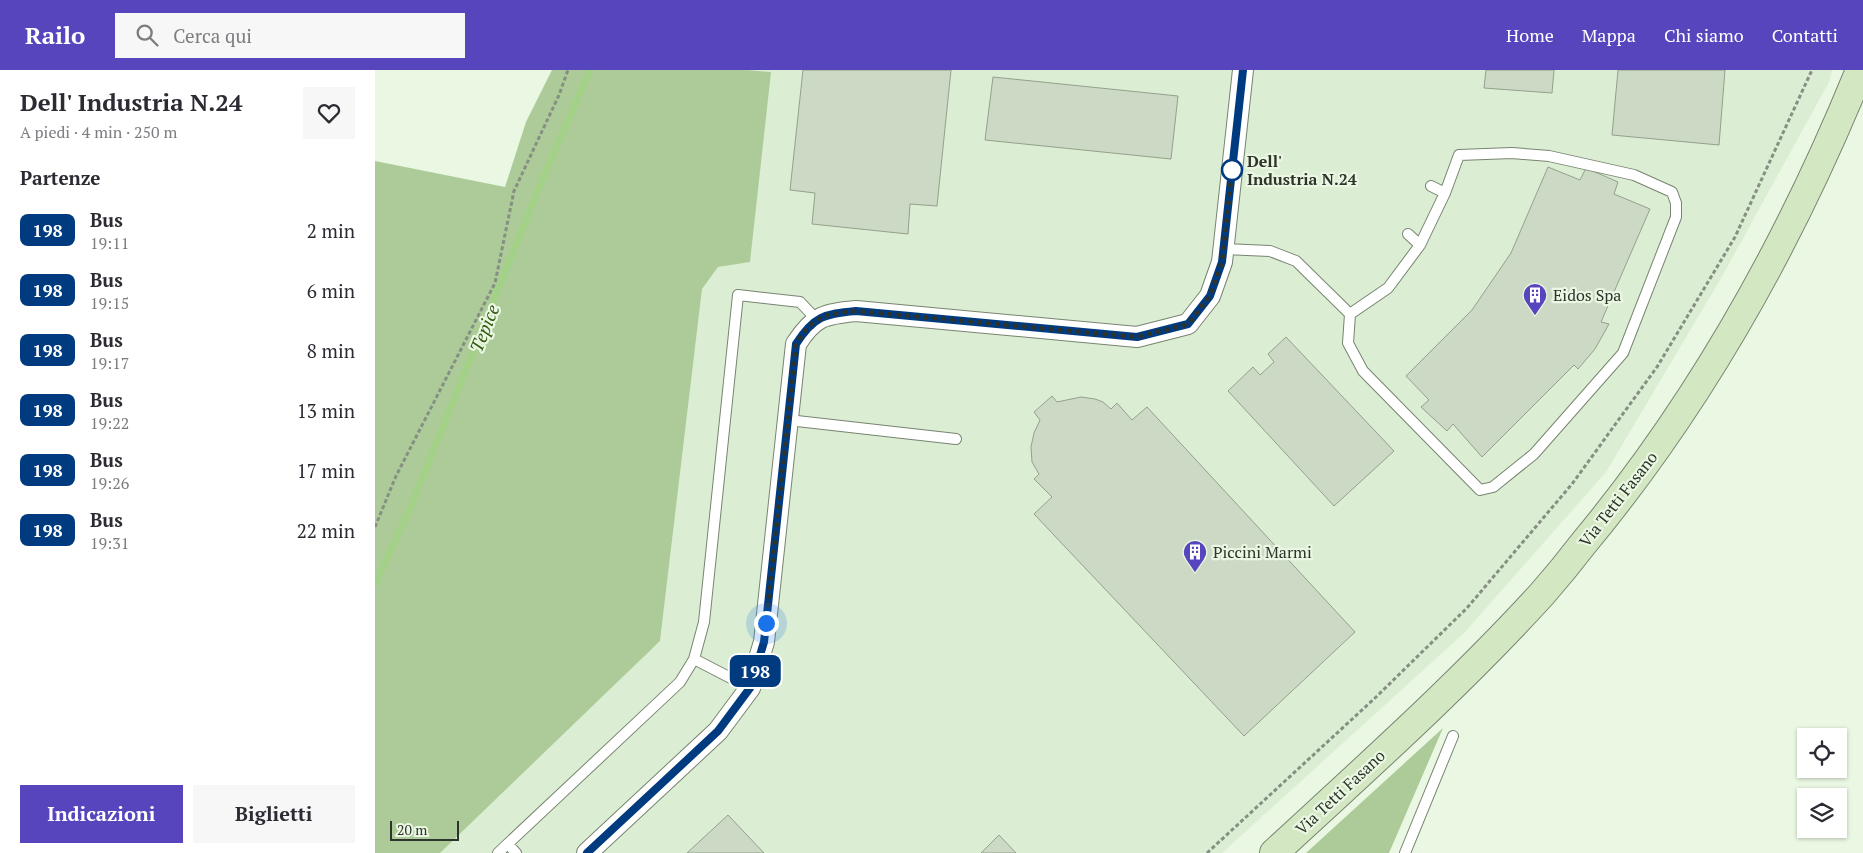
<!DOCTYPE html>
<html lang="it">
<head>
<meta charset="utf-8">
<style>
	:root { --surface:#fff; --page:#f7f7f7; --text:#2b2b33; --muted:#7c7c81; --accent:#5745bd }
	body { margin:0; font-family:"PT Serif",serif; background:var(--page); color:var(--text); height:100vh; display:flex; flex-direction:column; font-size:19px; white-space:nowrap }
	* { box-sizing:border-box; margin:0 }
	p { font-size:16px; color:var(--muted) }
	.icon { flex:none; width:28px; height:28px; fill:none; stroke:currentColor; stroke-width:2; stroke-linecap:round; stroke-linejoin:round }
	.map { position:relative; flex:1; overflow:hidden }
	.drawer { display:flex; flex-direction:column; background:var(--surface); width:375px }
	.drawer>* { flex:none }
	.badge { padding:0 10px; border-radius:8px; font-size:18px; line-height:32px }
	.buttons { position:absolute; left:1422px; top:658px; display:grid; gap:10px }
	.buttons a { display:grid; place-items:center; width:50px; height:50px; border-radius:0px; background:var(--surface); box-shadow:0 1px 4px #0004; font-size:25px }
	.scale { position:absolute; left:15px; bottom:12px; width:69px; box-sizing:border-box; padding-left:5px; border:2px solid #2e332b; border-top:0; font-size:14px; line-height:18px; white-space:nowrap; color:#2e332b; -webkit-text-stroke:4px #eaf7e2; paint-order:stroke }
	.you { position:absolute; width:25px; height:25px; margin:-12px; border:4px solid #fff; border-radius:50%; background:#1a73e8; box-shadow:0 0 0 8px #1a73e833 }
	.map>.badge { position:absolute; translate:-50% -50%; box-shadow:0 0 0 2px #fff }
	h2 { padding:0 20px; font-size:19px; line-height:45px }
	.round { display:grid; place-items:center; flex:none; width:52px; height:52px; border-radius:0px; background:var(--page) }
	.headline { display:flex; align-items:center; justify-content:space-between; height:85px; padding:0 20px }
	h1 { font-size:24px; font-weight:700; line-height:38px }
	.cta { display:flex; gap:10px; margin-top:auto; padding:10px 20px }
	.cta a { flex:1; height:58px; border-radius:0px; background:var(--accent); color:#fff; font-size:20px; font-weight:700; line-height:58px; text-align:center }
	.cta a+a { background:var(--page); color:var(--text) }
	ul { padding:0; list-style:none }
	li { display:flex; align-items:center; gap:15px; height:60px; padding:0 20px }
	li div { flex:1 }
	li b { display:block; font-size:19px }
	li em { font-style:normal }
	li .badge { min-width:55px; font-weight:700; text-align:center }
	header { display:flex; align-items:center; gap:30px; box-sizing:border-box; height:70px; padding:0 25px; background:var(--accent); color:#fff }
	header strong { font-size:24px }
	nav { display:flex; gap:28px; margin-inline-start:auto; font-size:18px }
	.search { width:350px; height:45px; background:var(--page); display:flex; align-items:center; gap:12px; box-sizing:border-box; padding:0 18px; border-radius:0px; color:var(--muted); font-size:19px }
	main { display:flex; flex:1; min-height:0 }
	.map>svg:first-child { display:block }
	.built { fill:#dbedd2 }
	.green { fill:#accb99 }
	.lines { fill:none; stroke-linecap:round; stroke-linejoin:round }
	.stream { stroke:#a4d188; stroke-width:7 }
	.building { fill:#ccdac5; stroke:#94a08c }
	.service-casing { stroke:#788471; stroke-width:12 }
	.minor-casing { stroke:#788471; stroke-width:22 }
	.secondary-casing { stroke:#788471; stroke-width:30 }
	.path { stroke:#868f81; stroke-width:3; stroke-dasharray:4 2.5; stroke-linecap:butt }
	.service { stroke:#fff; stroke-width:10 }
	.minor { stroke:#fff; stroke-width:20 }
	.secondary { stroke:#d3e8c2; stroke-width:28 }
	.line-casing { stroke:#fff; stroke-width:11 }
	.line { stroke:#003b80; stroke-width:8 }
	.walk { stroke:#2e332b; stroke-width:5; stroke-dasharray:0 9 }
	.stop-dot { fill:#fff; stroke:#003b80; stroke-width:2.5 }
	.labels { text-anchor:middle; dominant-baseline:central; stroke-width:4.5; stroke-linejoin:round; paint-order:stroke }
	.stop-label { font-size:16px; font-weight:bold; fill:#2e332b; stroke:#eaf7e2; text-anchor:start }
	.poi-label { font-size:16px; fill:#2e332b; stroke:#eaf7e2; text-anchor:start }
	.street-label { font-size:16px; fill:#2e332b; stroke:#eaf7e2 }
	.water-label { font-size:18px; font-style:italic; fill:#325a0e; stroke:#eaf7e2 }
</style>
</head>
<body>
<header>
<strong>Railo</strong>
<div class="search"><svg class="icon" aria-label="search" viewBox="0 0 24 24"><circle cx="10" cy="10" r="6"/><path d="M15 15l6 6"/></svg>Cerca qui</div>
<nav><a>Home</a><a>Mappa</a><a>Chi siamo</a><a>Contatti</a></nav>
</header>
<main>
<section class="drawer">
<div class="headline"><div><h1>Dell' Industria N.24</h1><p>A piedi · 4 min · 250 m</p></div><a class="round"><svg class="icon" aria-label="heart" viewBox="0 0 24 24"><path d="M12 20l-8-8c-3-5 5-10 8-4 3-6 11-1 8 4z"/></svg></a></div>
<h2>Partenze</h2>
<ul>
<li><span class="badge" style="background:#003b80;color:#fff">198</span><div><b>Bus</b><p>19:11</p></div><em>2 min</em></li>
<li><span class="badge" style="background:#003b80;color:#fff">198</span><div><b>Bus</b><p>19:15</p></div><em>6 min</em></li>
<li><span class="badge" style="background:#003b80;color:#fff">198</span><div><b>Bus</b><p>19:17</p></div><em>8 min</em></li>
<li><span class="badge" style="background:#003b80;color:#fff">198</span><div><b>Bus</b><p>19:22</p></div><em>13 min</em></li>
<li><span class="badge" style="background:#003b80;color:#fff">198</span><div><b>Bus</b><p>19:26</p></div><em>17 min</em></li>
<li><span class="badge" style="background:#003b80;color:#fff">198</span><div><b>Bus</b><p>19:31</p></div><em>22 min</em></li>
</ul>
<div class="cta"><a>Indicazioni</a><a>Biglietti</a></div>
</section>
<div class="map">
<svg width="1488" height="783" viewBox="0 0 1488 783">
	<rect width="100%" height="100%" fill="#eaf7e2"/>
	<path class="built" d="M373,0H1457L1454,12L1345,210L1231,402L1089,563L847,783H65L285,571L327,219L343,197L375,192L395,2Z"/>
	<path class="green" d="M177,0H373L396,2L375,192L343,197L327,219L285,571L65,783H0V91L130,117L151,52Z
		M1068,658L1014,783H931Z"/>
	<g class="lines">
		<path class="stream" d="M0,514L36,436L165,115L215,0"/>
	</g>
	<path class="building" d="M428,0H576L562,136L535,134L533,164L437,154L440,123L415,120Z
		M1111,0H1179L1177,23L1109,18Z
		M1243,0H1350L1344,75L1237,65Z
		M618,7L803,26L796,89L610,70Z
		M1173,97L1205,110L1211,98L1243,112L1239,124L1275,139L1226,252L1234,254L1220,279L1203,299L1199,295L1107,387L1078,354L1072,361L1046,337L1054,330L1031,306L1097,240L1136,183Z
		M911,267L1019,381L959,436L853,321L878,297L885,305L899,292L893,284Z
		M677,326L682,332L706,327L720,329L728,332L736,339L742,333L757,350L772,337L980,562L869,666L659,444L677,427L659,409L664,404L657,392L656,377L659,363L665,350L659,342Z
		M353,745L389,783H312Z
		M624,765L641,783H606Z"/>
	<g class="lines">
		<g class="service-casing">
			<path id="service" d="M1056,116L1070,123
				M1033,164L1045,175
				M849,179L895,181L921,191L975,244L973,273L988,301L1105,420L1118,417L1159,384L1248,283L1301,147V133L1297,122L1259,105L1174,86L1137,83L1084,85L1070,123L1045,175L1013,218L975,244
				M413,350L581,369
				M319,589L375,618
				M133,774L141,783
				M123,783L305,612L319,589L329,552L363,225L425,232L442,250
				M1030,783L1078,666"/>
		</g>
		<g class="minor-casing">
			<path id="minor" d="M212,783L343,661L375,618L389,572L421,274C439,246 449,244 481,241L762,267L813,254L835,226L847,192L868,0"/>
		</g>
		<g class="secondary-casing">
			<path id="secondary" d="M899,783C990,699 1083,616 1167,524C1181,508 1195,491 1208,474C1326,332 1416,170 1485,0"/>
		</g>
		<path class="path" d="M0,457L21,406L120,213L139,121L184,25L193,0
			M832,783L1000,628L1092,538L1197,414L1282,297L1360,167L1437,0"/>
		<use href="#service" class="service"/>
		<use href="#minor" class="minor"/>
		<use href="#secondary" class="secondary"/>
	</g>
	<g class="lines">
		<g class="line-casing">
			<path id="line" d="M212,783L343,661L375,618L389,572L421,274C439,246 449,244 481,241L762,267L813,254L835,226L847,192L868,0"/>
		</g>
		<use href="#line" class="line"/>
		<path class="walk" d="M391,553L421,274C439,246 449,244 481,241L762,267L813,254L835,226L847,192L857,100"/>
	</g>
	<defs>
		<g id="building-pin" transform="scale(1.25)"><path d="M0 17L-7.5 6A9.5 9.5 0 1 1 7.5 6Z" fill="#5745bd" stroke="#eaf7e2"/><path d="M-4-6H4V6H1V3H-1V6H-4ZM-2.5-4.3h1.7v1.8h-1.7ZM.8-4.3h1.7v1.8H.8ZM-2.5-1h1.7V.8h-1.7ZM.8-1h1.7V.8H.8Z" fill="#fff"/></g>
	</defs>
	<g fill-rule="evenodd">
		<use href="#building-pin" x="1160" y="225"/>
		<use href="#building-pin" x="820" y="482"/>
	</g>
	<circle class="stop-dot" cx="857" cy="100" r="10"/>
	<g class="labels">
		<g class="stop-label">
			<text x="872" y="91">Dell'<tspan x="872" dy="18">Industria N.24</tspan></text>
		</g>
		<g class="poi-label">
			<text x="1178" y="225">Eidos Spa</text>
			<text x="838" y="482">Piccini Marmi</text>
		</g>
		<g class="street-label">
			<text transform="translate(1243 429) rotate(-52)">Via Tetti Fasano</text>
			<text transform="translate(965 722) rotate(-43)">Via Tetti Fasano</text>
		</g>
		<g class="water-label">
			<text transform="translate(109 258) rotate(-68)">Tepice</text>
		</g>
	</g>
</svg>
<div class="buttons">
<a><svg class="icon" aria-label="locate" viewBox="0 0 24 24"><circle cx="12" cy="12" r="6"/><path d="M12 2v4M12 18v4M2 12h4M18 12h4"/></svg></a>
<a><svg class="icon" aria-label="layers" viewBox="0 0 24 24"><path d="M12 4l9 5-9 5-9-5zM3 14l9 5 9-5"/></svg></a>
</div>
<div class="scale">20 m</div>
<div class="you" style="left:391px;top:553px"></div>
<b class="badge" style="left:380px;top:601px;background:#003b80;color:#fff">198</b>
</div>
</main>
</body>
</html>
